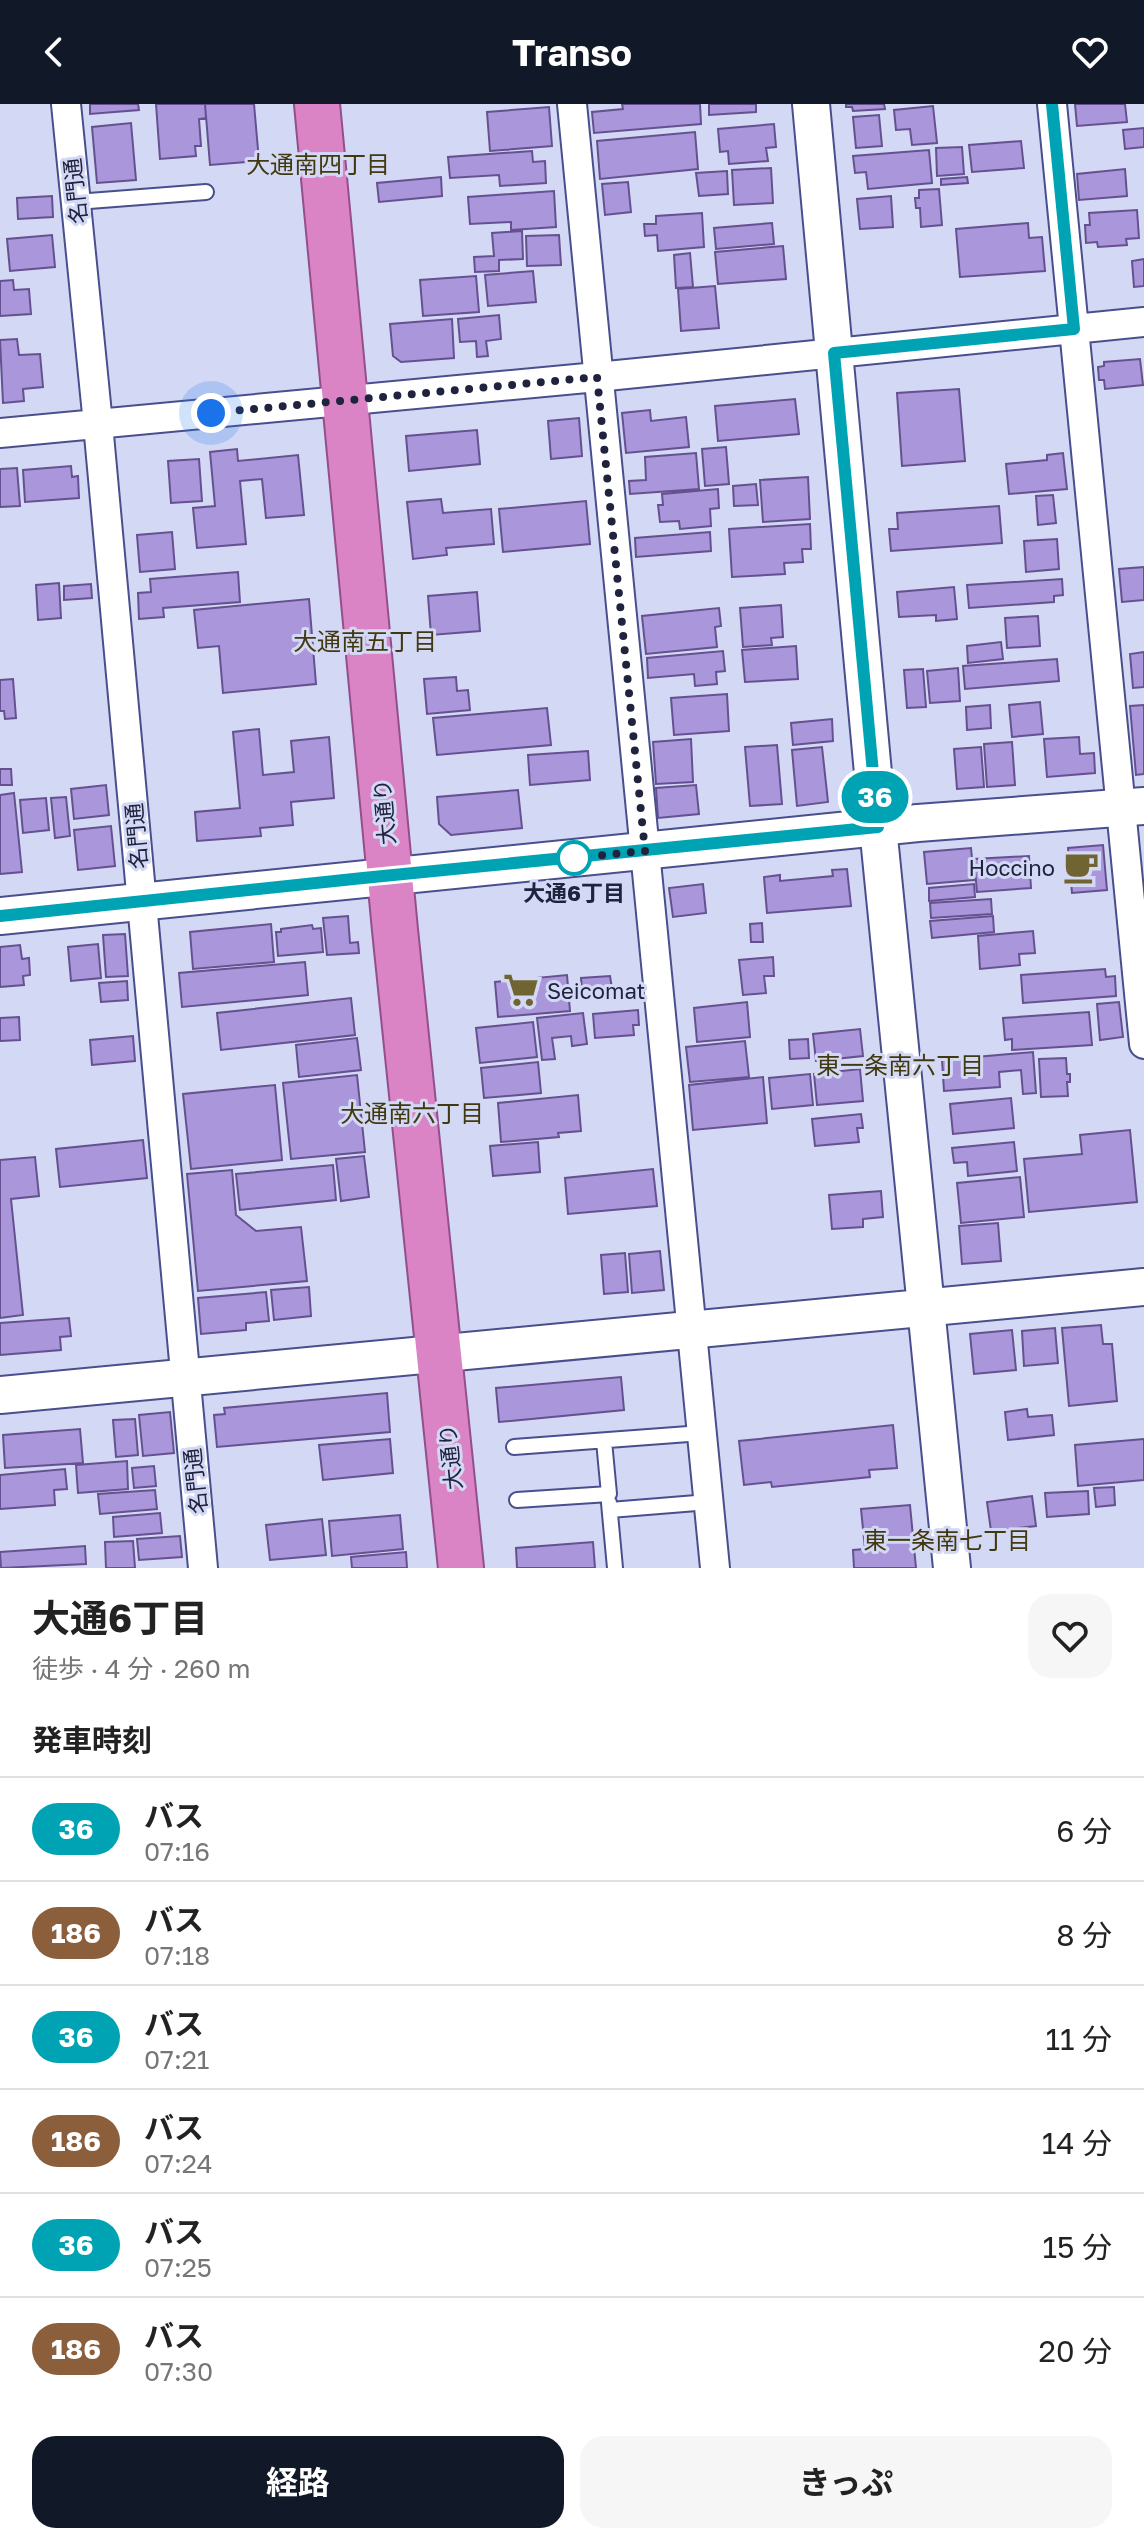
<!DOCTYPE html>
<html lang="ja">
<head>
<meta charset="utf-8">
<style>
	:root { --surface:#fff; --page:#f6f6f6; --text:#222; --muted:#767676; --line:#e0e0e0; --accent:#111827 }
	body { margin:0; font-family:"Golos Text","Noto Sans JP",sans-serif; background:var(--page); color:var(--text); height:100vh; display:flex; flex-direction:column; font-size:30px; white-space:nowrap }
	* { box-sizing:border-box; margin:0 }
	p { font-size:26px; color:var(--muted) }
	.icon { flex:none; width:44px; height:44px; fill:none; stroke:currentColor; stroke-width:2; stroke-linecap:round; stroke-linejoin:round }
	.map { position:relative; height:1464px; overflow:hidden }
	.side { display:flex; flex-direction:column; background:var(--surface); flex:1 }
	.side>* { flex:none }
	.badge { padding:0 16px; border-radius:26px; font-size:28px; line-height:52px }
	.you { position:absolute; width:40px; height:40px; margin:-20px; border:6px solid #fff; border-radius:50%; background:#1a73e8; box-shadow:0 0 0 12px #1a73e833 }
	.map>.badge { position:absolute; translate:-50% -50%; box-shadow:0 0 0 4px #fff }
	h2 { padding:0 32px; font-size:30px; line-height:72px }
	.round { display:grid; place-items:center; flex:none; width:84px; height:84px; border-radius:24px; background:var(--page) }
	.headline { display:flex; align-items:center; justify-content:space-between; height:136px; padding:0 32px }
	h1 { font-size:38px; font-weight:700; line-height:60px }
	.primary-button { display:flex; gap:16px; margin-top:auto; padding:16px 32px }
	.primary-button a { flex:1; height:92px; border-radius:24px; background:var(--accent); color:#fff; font-size:32px; font-weight:700; line-height:92px; text-align:center }
	.primary-button a+a { background:var(--page); color:var(--text) }
	ul { padding:0; list-style:none }
	li { display:flex; align-items:center; gap:24px; height:104px; padding:0 32px; border-top:2px solid var(--line) }
	li div { flex:1 }
	li b { display:block; font-size:30px }
	li em { font-style:normal }
	li .badge { min-width:88px; font-weight:700; text-align:center }
	header { display:flex; justify-content:space-between; align-items:center; height:104px; padding:0 32px; background:var(--accent); color:#fff; font-size:36px; font-weight:700 }
	.map>svg:first-child { display:block }
	.building { fill:#aa96da; stroke:#655190; stroke-width:2 }
	.lines { fill:none; stroke-linecap:round; stroke-linejoin:round }
	.service-casing { stroke:#494e8c; stroke-width:18 }
	.minor-casing { stroke:#494e8c; stroke-width:32 }
	.tertiary-casing { stroke:#494e8c; stroke-width:40 }
	.trunk-casing { stroke:#934f8c; stroke-width:48 }
	.service { stroke:#fff; stroke-width:14 }
	.minor { stroke:#fff; stroke-width:28 }
	.tertiary { stroke:#fff; stroke-width:36 }
	.trunk { stroke:#da84c6; stroke-width:44 }
	.line-casing { stroke:#fff; stroke-width:18 }
	.line { stroke:#00a3b4; stroke-width:12 }
	.walk { stroke:#20233d; stroke-width:8; stroke-dasharray:0 14.4 }
	.stop-dot { fill:#fff; stroke:#00a3b4; stroke-width:4 }
	.labels { text-anchor:middle; dominant-baseline:central; stroke-width:6; stroke-linejoin:round; paint-order:stroke }
	.street-label { font-size:22px; fill:#20233d; stroke:#d3d8f5 }
	.poi-label { font-size:22px; fill:#20233d; stroke:#d3d8f5; text-anchor:end }
	.stop-label { font-size:22px; font-weight:bold; fill:#20233d; stroke:#d3d8f5 }
	.neighbourhood-label { font-size:24px; fill:#41390f; stroke:#d3d8f5 }
</style>
</head>
<body>
<header><svg class="icon" aria-label="back" viewBox="0 0 24 24"><path d="M15 5l-7 7 7 7"/></svg>Transo<svg class="icon" aria-label="heart" viewBox="0 0 24 24"><path d="M12 20l-8-8c-3-5 5-10 8-4 3-6 11-1 8 4z"/></svg></header>
<div class="map">
<svg width="1144" height="1464" viewBox="0 0 1144 1464">
	<rect width="100%" height="100%" fill="#d3d8f5"/>
	<path class="building" d="M90,0H138L139,6L90,10Z
		M156,0H205L206,14L199,15L201,42H195L196,52L160,55Z
		M205,0H254L259,57L210,61Z
		M622,0H700L701,20L594,29L592,8L623,5Z
		M709,0H756V8L709,11Z
		M846,0H884L885,5L853,7L852,3H846Z
		M1075,0H1125L1127,18L1077,22Z
		M933,2L937,39L912,41L910,25L896,26L894,6Z
		M549,3L552,42L490,47L487,8Z
		M879,11L882,42L856,44L853,13Z
		M131,19L136,76L97,79L92,23Z
		M774,20L776,43L766,44L768,57L729,60L728,47L720,48L718,25Z
		M1144,24V43L1125,45L1123,26Z
		M695,28L698,65L600,75L597,37Z
		M1021,37L1024,64L972,68L969,41Z
		M962,43L964,70L937,72L936,44Z
		M929,46L932,79L868,85L866,68L855,69L853,52Z
		M532,47L533,58L545,57L546,79L500,82L499,71L450,74L448,53Z
		M771,64L773,99L734,101L732,66Z
		M1125,65L1127,92L1079,96L1077,70Z
		M727,67L728,90L699,92L696,69Z
		M441,73L442,92L379,98L377,79Z
		M967,73L968,79L941,81V75Z
		M628,78L631,108L605,111L602,80Z
		M939,85L942,121L921,123L920,104H916L915,94H919V86Z
		M554,87L556,123L511,126V118L470,120L468,93Z
		M52,92L53,113L18,115L17,94Z
		M891,92L893,123L860,125L857,95Z
		M1137,106L1139,134L1126,135L1127,141L1098,143L1097,138L1086,139L1085,121H1090L1089,109Z
		M702,109L704,143L658,147L657,131L645,132L644,120H656V112Z
		M772,119L774,140L716,145L714,124Z
		M1028,119L1029,134L1042,133L1045,167L960,173L956,125Z
		M522,127L523,155L499,156V167L475,168L474,153L494,152L492,129Z
		M52,131L55,163L10,167L7,135Z
		M559,131L561,161L527,162L526,132Z
		M783,142L786,175L718,180L715,148Z
		M690,149L693,183L676,184L674,151Z
		M1144,155V182L1134,183L1132,157Z
		M533,167L536,198L488,202L485,171Z
		M476,172L479,208L423,212L420,176Z
		M13,176L14,186L29,185L31,210L0,212V177Z
		M715,182L719,224L681,227L678,185Z
		M499,211L501,235L486,237L488,252L477,253L476,237L460,238L458,215Z
		M452,215L454,254L401,258L393,252L390,220Z
		M17,235L19,251L40,250L43,283L23,285L24,297L3,299L0,236Z
		M1140,255L1143,281L1105,285L1104,276H1099L1098,263L1104,262V258Z
		M959,285L965,357L902,362L897,289Z
		M795,295L799,330L718,337L715,302Z
		M650,306L651,317L686,313L689,343L626,349L622,309Z
		M579,314L582,352L551,355L548,317Z
		M477,326L480,360L409,367L406,332Z
		M726,343L729,380L705,382L702,345Z
		M237,345L238,357L298,351L304,411L266,414L262,375L240,377L246,440L197,444L193,404L215,402L210,348Z
		M696,349L699,385L630,390L629,377L646,376L645,353Z
		M1063,349L1067,385L1009,390L1006,360L1047,356V351Z
		M199,355L202,397L171,399L168,357Z
		M71,362L72,373L78,372L79,394L25,398L23,366Z
		M17,364L20,402L0,403V365Z
		M808,373L810,415L763,418L760,376Z
		M756,380L758,401L734,402L733,382Z
		M718,385L719,404L710,405L711,422L680,425L679,417L660,418L658,401H663L662,390Z
		M1053,391L1056,419L1038,421L1036,392Z
		M441,395L443,409L491,405L494,440L446,444L447,451L413,455L407,398Z
		M586,397L590,440L503,448L499,405Z
		M999,402L1002,439L891,447L889,425H898L897,409Z
		M810,420L811,445H802L803,458L784,459L785,470L732,473L729,425Z
		M172,428L175,465L140,468L137,431Z
		M710,428L711,447L636,453L635,434Z
		M1057,435L1059,465L1026,468L1024,437Z
		M1144,463V496L1122,498L1119,465Z
		M238,468L240,498L163,504L164,513L139,515L138,489L151,488L150,475Z
		M1062,475L1063,491L1054,492V498L969,504L967,481Z
		M59,479L61,514L38,516L36,481Z
		M91,480L92,494L64,496V482Z
		M954,483L957,515L936,517V511L899,513L897,488Z
		M477,488L480,527L431,531L428,492Z
		M309,495L316,580L223,589L219,542L198,544L194,506Z
		M781,501L783,533L771,534L772,541L743,543L740,504Z
		M719,504L721,522L715,523L717,543L646,550L642,512Z
		M1038,512L1040,542L1007,544L1005,514Z
		M1001,538L1003,555L968,559L967,542Z
		M796,542L798,575L745,578L742,546Z
		M723,547L725,567L716,568L717,580L695,582L694,570L648,574L647,554Z
		M1144,548V583L1133,584L1130,550Z
		M1057,555L1059,577L965,585L963,562Z
		M958,564L960,597L930,599L927,567Z
		M923,565L926,603L907,604L904,566Z
		M456,573L457,587L468,586L470,606L427,610L424,575Z
		M13,575L16,614L5,615L4,607H0V576Z
		M727,590L729,627L674,631L671,594Z
		M1040,598L1043,630L1012,633L1009,601Z
		M990,601L991,624L967,626L966,603Z
		M1144,601V670L1136,671L1130,602Z
		M547,604L551,641L437,651L433,614Z
		M832,615L833,637L793,641L791,619Z
		M259,625L263,671L294,668L291,637L329,633L334,694L291,698L293,721L260,724L261,732L197,737L195,708L240,704L233,628Z
		M1079,633L1080,650L1094,649L1095,669L1047,673L1044,635Z
		M691,635L693,678L656,680L653,638Z
		M1012,638L1015,681L987,683L984,640Z
		M777,641L782,700L750,702L745,643Z
		M822,643L828,698L797,702L792,646Z
		M981,643L984,683L957,685L954,645Z
		M588,647L590,676L530,681L528,651Z
		M0,665H11L12,681H0Z
		M106,681L109,711L74,715L71,685Z
		M696,681L699,710L658,714L656,684Z
		M518,686L522,724L451,731L439,720L437,693Z
		M14,689L22,768L0,770V691Z
		M66,693L70,732L55,734L51,694Z
		M46,694L49,726L23,729L20,696Z
		M111,722L115,762L78,766L74,726Z
		M1103,741L1107,786L1072,789L1068,744Z
		M971,744L974,776L927,780L924,748Z
		M1029,752L1031,784L977,788L974,755Z
		M847,765L851,802L767,809L764,773L780,771V777L833,772L832,766Z
		M703,780L706,809L673,813L669,784Z
		M974,780L975,793L929,797V784Z
		M991,795L992,810L931,814L930,799Z
		M348,812L350,839L358,838L359,849L327,851L323,814Z
		M993,812L994,828L932,834L930,817Z
		M762,819L763,838H751L750,820Z
		M271,820L274,858L193,865L190,828Z
		M312,821L313,825L321,824L323,848L278,852L276,828H281V825Z
		M1033,827L1035,849L1019,850L1020,861L980,865L978,832Z
		M125,830L128,872L106,873L103,831Z
		M98,840L101,874L71,877L68,843Z
		M20,841L22,855L29,854L30,871L23,872L24,881L0,883V843Z
		M773,853L774,872H764L766,889L743,891L739,856Z
		M305,858L308,891L182,903L179,869Z
		M1105,865L1106,873L1115,872L1116,892L1023,899L1021,871Z
		M567,871L570,907L498,913L495,878Z
		M610,872L612,884L582,886L581,874Z
		M127,877L128,896L101,898L99,879Z
		M351,894L355,931L221,946L217,909Z
		M747,898L750,933L697,938L694,904Z
		M1119,898L1123,933L1100,936L1097,900Z
		M638,906L639,921H633L634,931L595,934L593,910Z
		M1089,908L1092,941L1012,946V935L1005,936L1003,914Z
		M583,909L587,940L572,942L571,932L552,934L555,955L542,956L537,914Z
		M19,913L20,936L0,937V914Z
		M533,918L537,953L480,959L476,924Z
		M860,925L863,952L816,957L813,930Z
		M133,932L135,957L92,961L90,936Z
		M357,934L361,966L299,973L296,941Z
		M808,935L809,954L790,955L789,936Z
		M745,937L749,973L690,978L686,943Z
		M1033,948L1036,989L1023,990L1021,966L999,968L1000,983L944,987L942,956Z
		M1066,954L1067,970H1070V978H1067L1068,992L1041,993L1039,955Z
		M538,958L541,989L484,994L481,964Z
		M860,965L863,997L817,1001L814,970Z
		M810,970L813,1001L772,1005L769,974Z
		M357,971L365,1048L291,1055L283,979Z
		M763,973L767,1019L693,1026L689,981Z
		M275,981L282,1056L191,1065L183,990Z
		M578,991L581,1027L558,1029L559,1033L501,1038L498,999Z
		M1011,994L1014,1024L953,1030L950,1000Z
		M861,1010L863,1024H857L859,1038L815,1042L812,1015Z
		M1130,1026L1137,1098L1029,1108L1024,1055L1082,1050L1080,1031Z
		M143,1036L147,1074L60,1083L56,1045Z
		M538,1038L540,1068L493,1072L490,1042Z
		M1014,1038L1017,1067L968,1072L967,1058L954,1059L952,1044Z
		M364,1052L369,1093L341,1097L336,1055Z
		M35,1053L39,1092L11,1095L23,1211L0,1214V1056Z
		M333,1061L336,1096L240,1106L236,1070Z
		M653,1065L657,1102L568,1110L565,1074Z
		M232,1066L236,1111L256,1127L301,1123L307,1177L198,1187L187,1070Z
		M1020,1073L1024,1113L961,1119L957,1079Z
		M881,1087L883,1113L863,1115V1123L832,1125L829,1091Z
		M998,1119L1001,1157L962,1160L959,1122Z
		M660,1147L664,1186L632,1189L629,1150Z
		M625,1149L628,1188L604,1190L601,1151Z
		M309,1183L311,1212L274,1216L271,1186Z
		M266,1188L269,1217L246,1219V1226L201,1230L198,1194Z
		M69,1214L71,1232L60,1233L61,1246L0,1251V1219Z
		M1101,1221L1103,1240H1112L1117,1297L1069,1302L1062,1224Z
		M1055,1224L1058,1259L1024,1262L1022,1227Z
		M1012,1226L1016,1266L974,1270L970,1230Z
		M621,1273L624,1306L499,1318L496,1284Z
		M387,1289L390,1328L217,1343L214,1311L225,1310L224,1304Z
		M1027,1305L1028,1313L1052,1311L1054,1331L1008,1336L1005,1308Z
		M170,1308L174,1349L143,1352L139,1311Z
		M135,1315L138,1351L116,1353L113,1316Z
		M893,1321L897,1364L869,1366L870,1373L772,1383L771,1378L744,1381L739,1337Z
		M80,1325L83,1359L5,1364L3,1331Z
		M390,1335L393,1369L323,1376L319,1341Z
		M1144,1335V1376L1078,1382L1075,1341Z
		M127,1357L128,1385L78,1389L76,1361Z
		M154,1362L156,1382L134,1384L132,1364Z
		M65,1365L67,1385L54,1386L55,1401L0,1405V1371Z
		M1114,1383L1115,1401L1096,1403L1094,1384Z
		M155,1386L157,1405L100,1410L98,1390Z
		M1088,1387L1089,1410L1047,1413L1045,1389Z
		M1032,1392L1036,1422L991,1427L987,1398Z
		M910,1401L916,1464H854L853,1446L865,1445L861,1405Z
		M160,1409L162,1429L114,1433L113,1413Z
		M400,1411L403,1445L332,1452L329,1417Z
		M322,1415L326,1451L270,1456L266,1421Z
		M180,1432L182,1453L139,1456L137,1435Z
		M133,1437L135,1464H106L105,1438Z
		M593,1438L595,1464H517L516,1444Z
		M85,1442L86,1460L1,1464L0,1448Z
		M406,1448L407,1464H352L351,1453Z"/>
	<g class="lines">
		<g class="service-casing">
			<path id="service" d="M76,98L206,88
				M514,1343L702,1329
				M517,1396L609,1390L604,1337
				M609,1399L615,1464
				M610,1406L709,1398"/>
		</g>
		<g class="minor-casing">
			<path id="minor" d="M66,0L98,320L203,1464
				M572,0L715,1464
				M1052,0L1144,940
				M0,329L597,273L1144,218"/>
		</g>
		<g class="tertiary-casing">
			<path id="tertiary" d="M811,0L878,723L952,1464
				M0,812L918,719L1144,702
				M0,1291L1144,1183"/>
		</g>
		<g class="trunk-casing">
			<path id="trunk" d="M317,0L395,826L461,1464"/>
		</g>
		<use href="#service" class="service"/>
		<use href="#minor" class="minor"/>
		<use href="#tertiary" class="tertiary"/>
		<use href="#trunk" class="trunk"/>
	</g>
	<g class="lines">
		<g class="line-casing">
			<path id="line" d="M0,812L363,774L878,723L834,249L1074,225L1052,0"/>
		</g>
		<use href="#line" class="line"/>
		<path class="walk" d="M211,309L597,273L645,747L562,755L574,754"/>
	</g>
	<defs>
		<g id="cafe-bare" transform="scale(2.76)"><path d="M-5.5-4.5H6V0H3Q3 3.5 0 3.5H-2.5Q-5.5 3.5-5.5 0ZM3-3.2v2h1.7v-2ZM-6 4.5H4V6H-6Z" fill="#706532" stroke="#d3d8f5" stroke-width="2.5" paint-order="stroke"/></g>
		<g id="supermarket-bare" transform="scale(2.76)"><path d="M-6-5.5h2.5l.6 2H6L4.5 2H-2.5L-4.4-4H-6ZM-1.5 3.2a1.3 1.3 0 1 0 .1 0ZM3 3.2a1.3 1.3 0 1 0 .1 0Z" fill="#706532" stroke="#d3d8f5" stroke-width="2.5" paint-order="stroke"/></g>
	</defs>
	<g fill-rule="evenodd">
		<use href="#cafe-bare" x="1081" y="763"/>
		<use href="#supermarket-bare" x="521" y="886"/>
	</g>
	<circle class="stop-dot" cx="574" cy="754" r="16"/>
	<g class="labels">
		<g class="street-label">
			<text transform="translate(75 87) rotate(-96)">名門通</text>
			<text transform="translate(384 708) rotate(-95)">大通り</text>
			<text transform="translate(136 732) rotate(-95)">名門通</text>
			<text transform="translate(450 1353) rotate(-96)">大通り</text>
			<text transform="translate(195 1377) rotate(-96)">名門通</text>
		</g>
		<g class="poi-label">
			<text x="1055" y="763">Hoccino</text>
			<text x="547" y="886" text-anchor="start">Seicomat</text>
		</g>
		<g class="stop-label">
			<text x="574" y="788">大通6丁目</text>
		</g>
		<g class="neighbourhood-label">
			<text x="318" y="59">大通南四丁目</text>
			<text x="365" y="536">大通南五丁目</text>
			<text x="900" y="960">東一条南六丁目</text>
			<text x="412" y="1008">大通南六丁目</text>
			<text x="947" y="1435">東一条南七丁目</text>
		</g>
	</g>
</svg>
<div class="you" style="left:211px;top:309px"></div>
<b class="badge" style="left:875px;top:693px;background:#00a3b4;color:#fff">36</b>
</div>
<section class="side">
<div class="headline"><div><h1>大通6丁目</h1><p>徒歩 · 4 分 · 260 m</p></div><a class="round"><svg class="icon" aria-label="heart" viewBox="0 0 24 24"><path d="M12 20l-8-8c-3-5 5-10 8-4 3-6 11-1 8 4z"/></svg></a></div>
<h2>発車時刻</h2>
<ul>
<li><span class="badge" style="background:#00a3b4;color:#fff">36</span><div><b>バス</b><p>07:16</p></div><em>6 分</em></li>
<li><span class="badge" style="background:#8b5e3c;color:#fff">186</span><div><b>バス</b><p>07:18</p></div><em>8 分</em></li>
<li><span class="badge" style="background:#00a3b4;color:#fff">36</span><div><b>バス</b><p>07:21</p></div><em>11 分</em></li>
<li><span class="badge" style="background:#8b5e3c;color:#fff">186</span><div><b>バス</b><p>07:24</p></div><em>14 分</em></li>
<li><span class="badge" style="background:#00a3b4;color:#fff">36</span><div><b>バス</b><p>07:25</p></div><em>15 分</em></li>
<li><span class="badge" style="background:#8b5e3c;color:#fff">186</span><div><b>バス</b><p>07:30</p></div><em>20 分</em></li>
</ul>
<div class="primary-button"><a>経路</a><a>きっぷ</a></div>
</section>
</body>
</html>
